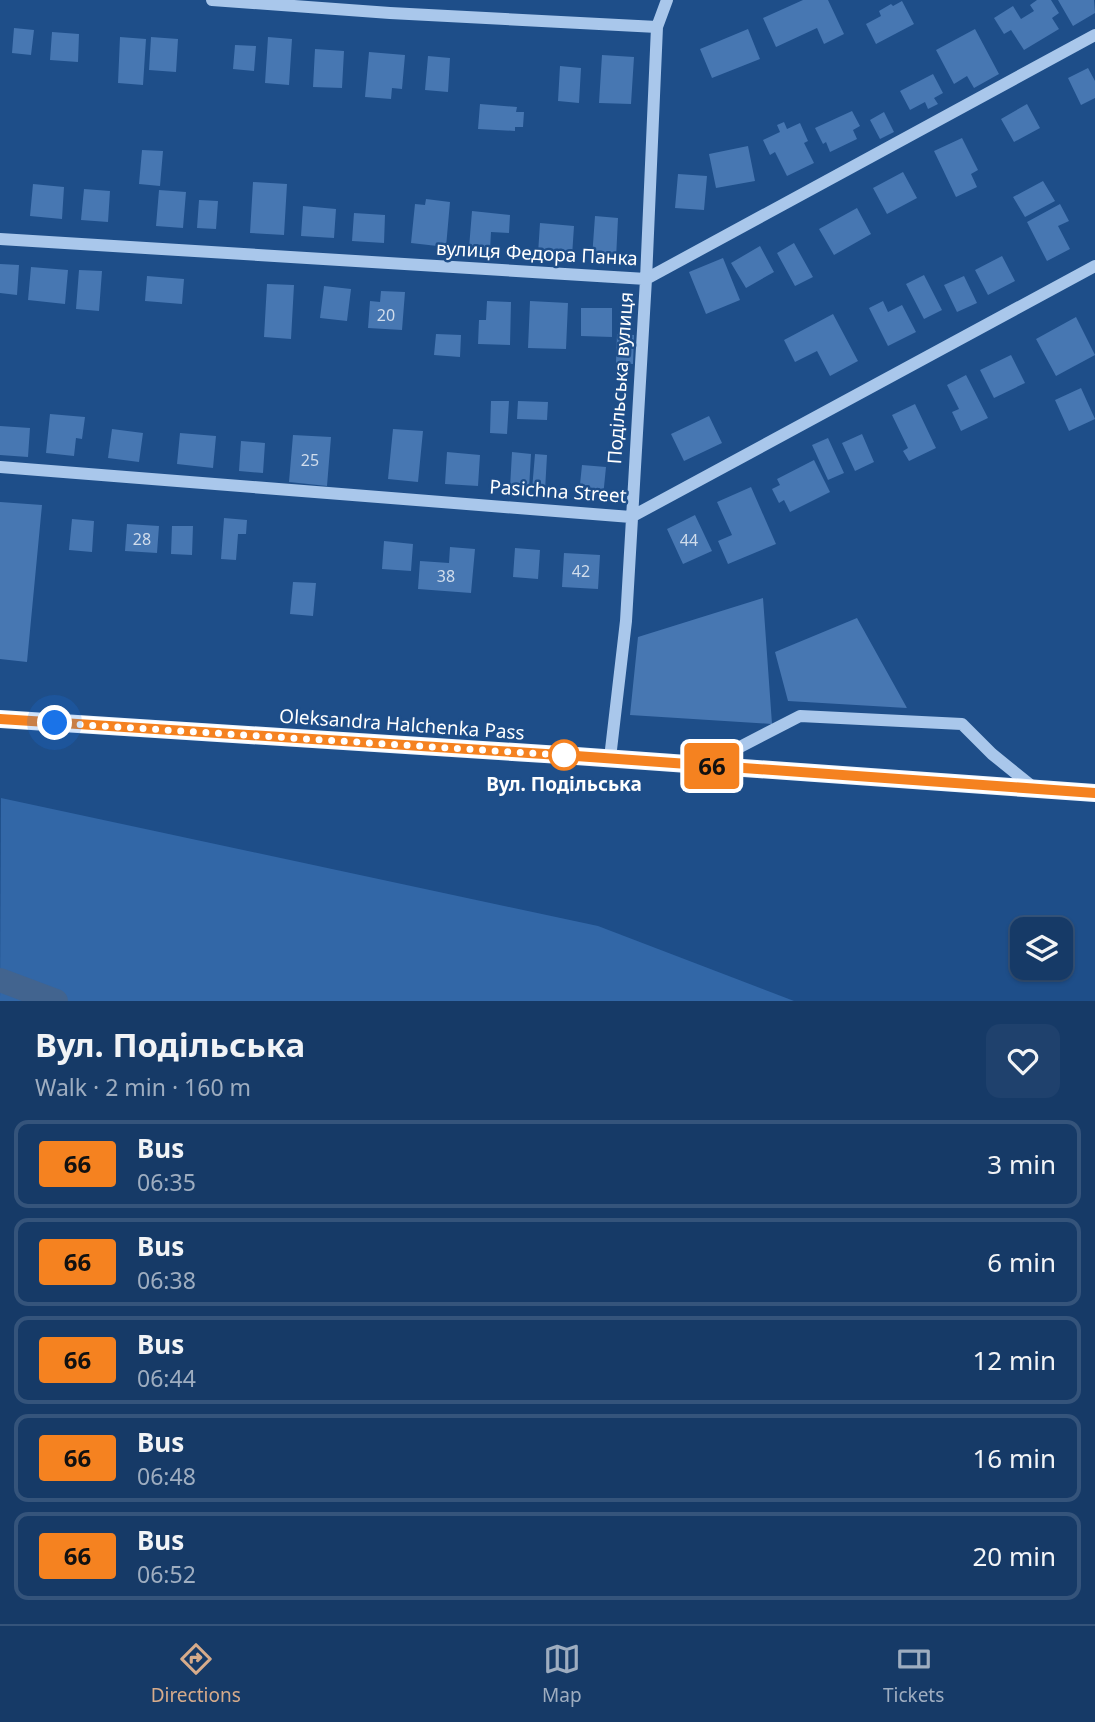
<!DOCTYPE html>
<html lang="en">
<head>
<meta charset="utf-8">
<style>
	:root { --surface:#163a67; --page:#1f416d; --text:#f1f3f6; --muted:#9eadc0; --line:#35547b; --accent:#d6ab8b }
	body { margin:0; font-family:"Noto Sans",sans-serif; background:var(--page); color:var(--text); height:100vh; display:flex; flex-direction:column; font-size:26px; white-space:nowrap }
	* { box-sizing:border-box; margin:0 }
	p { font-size:23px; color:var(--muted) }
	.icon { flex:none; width:38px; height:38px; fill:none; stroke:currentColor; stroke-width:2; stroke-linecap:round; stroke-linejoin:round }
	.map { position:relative; height:1001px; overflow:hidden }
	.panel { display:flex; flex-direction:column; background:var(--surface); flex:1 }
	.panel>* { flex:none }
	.badge { padding:0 14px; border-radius:5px; font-size:24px; line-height:46px }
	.tools { position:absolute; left:1010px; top:917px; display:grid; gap:14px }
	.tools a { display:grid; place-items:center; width:63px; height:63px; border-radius:14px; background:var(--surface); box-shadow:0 2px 5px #0004,0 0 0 2px var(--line); font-size:35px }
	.you { position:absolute; width:35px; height:35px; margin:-18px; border:5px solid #fff; border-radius:50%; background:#1a73e8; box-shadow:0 0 0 10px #1a73e833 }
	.map>.badge { position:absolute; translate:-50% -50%; box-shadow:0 0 0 4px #fff }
	.round { display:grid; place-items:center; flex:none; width:74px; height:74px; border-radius:14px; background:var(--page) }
	.overview { display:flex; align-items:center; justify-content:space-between; height:119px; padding:0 35px }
	h1 { font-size:33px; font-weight:700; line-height:52px }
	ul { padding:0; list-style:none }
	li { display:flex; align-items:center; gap:21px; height:88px; margin:0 14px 10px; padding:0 21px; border:4px solid var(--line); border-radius:14px }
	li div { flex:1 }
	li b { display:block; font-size:26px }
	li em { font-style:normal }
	li .badge { min-width:77px; font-weight:700; text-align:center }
	.dock { display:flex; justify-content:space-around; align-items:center; height:98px; border-top:2px solid var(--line); background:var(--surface); font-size:19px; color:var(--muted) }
	.dock a { display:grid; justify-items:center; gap:4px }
	.dock .current { color:var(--accent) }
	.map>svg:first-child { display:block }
	.green { fill:#3267a7 }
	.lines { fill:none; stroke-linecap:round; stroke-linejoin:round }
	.canal { stroke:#42648f; stroke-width:24 }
	.building { fill:#4777b2 }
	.minor { stroke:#a9c7eb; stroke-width:12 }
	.major { stroke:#eef5fe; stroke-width:18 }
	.line-casing { stroke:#fff; stroke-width:16 }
	.line { stroke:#f58220; stroke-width:10 }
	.walk { stroke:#fff; stroke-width:7; stroke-dasharray:0 12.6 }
	.stop-dot { fill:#fff; stroke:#f58220; stroke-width:3.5 }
	.labels { text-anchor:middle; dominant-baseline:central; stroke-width:5; stroke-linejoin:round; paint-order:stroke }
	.number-label { font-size:16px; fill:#d1ddec }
	.street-label { font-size:19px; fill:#fff; stroke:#1e4e89 }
	.stop-label { font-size:19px; font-weight:bold; fill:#fff; stroke:#1e4e89 }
</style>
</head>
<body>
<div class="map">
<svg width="1095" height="1001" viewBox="0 0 1095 1001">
	<rect width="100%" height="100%" fill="#1e4e89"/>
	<path class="green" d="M1,798L598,926L794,1001H0Z"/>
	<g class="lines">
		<path class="canal" d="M0,980L56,1001"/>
	</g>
	<path class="building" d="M803,0H828L844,34L824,44L817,28L776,47L763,18Z
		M1037,0H1051L1059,13L1052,18L1059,29L1024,50L1011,30L1004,34L994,18L1013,6L1021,19L1034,11L1030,5Z
		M1058,0H1094L1095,13L1073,26Z
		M902,1L914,24L876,44L866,24L881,16L879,11L891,4L893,6Z
		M14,28L34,30L31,55L12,53Z
		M748,29L760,59L712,78L700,49Z
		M975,29L999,74L974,88L967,76L954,84L936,50Z
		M52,32L79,34L78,62L50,60Z
		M120,37L146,39L143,85L118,83Z
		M151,37L178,39L176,72L149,70Z
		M268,37L292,39L289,85L265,83Z
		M235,45L256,46L254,71L233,69Z
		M315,49L344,51L342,88L313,87Z
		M369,52L405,55L402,89L392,88L391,99L365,97Z
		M602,55L634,57L631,104L599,103Z
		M428,56L450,58L448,92L425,90Z
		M560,66L581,68L579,103L558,101Z
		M1088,68L1095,81V98L1081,105L1068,78Z
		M933,74L943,93L934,98L938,104L928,109L925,102L910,110L900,91Z
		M480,104L517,107L516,112H524L523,127H515V131L478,129Z
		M1027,104L1040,128L1014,142L1001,119Z
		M852,111L860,126L853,130L857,139L830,152L826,142L823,144L815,128Z
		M884,112L894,132L880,139L870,120Z
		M784,122L787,129L800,123L808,141L804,143L814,163L787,176L775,152L770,155L763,140L780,132L777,125Z
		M962,138L978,170L971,174L977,187L956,197L934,151Z
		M748,146L755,181L716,188L709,154Z
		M142,150L163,151L160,186L139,184Z
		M903,172L917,198L887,214L873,188Z
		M678,174L707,176L704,210L675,208Z
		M1043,181L1055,201L1025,217L1013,197Z
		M253,182L287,184L284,235L250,233Z
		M33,184L64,187L62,219L30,216Z
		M84,189L110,191L108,222L81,220Z
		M159,190L186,192L183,228L156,226Z
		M426,199L450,202L446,247L411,243L415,204L425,205Z
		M199,200L218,201L216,229L197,228Z
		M1060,204L1069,221L1058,226L1070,249L1047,261L1027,222Z
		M303,206L336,209L334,238L301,236Z
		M857,208L871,234L834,255L819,229Z
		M472,211L510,215L509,233L491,232L490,250L469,248Z
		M354,213L385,215L384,243L352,241Z
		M595,216L618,218L616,259L592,258Z
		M540,223L574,226L572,256L538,254Z
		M794,243L813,277L795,286L777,253Z
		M760,246L774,272L746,288L731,263Z
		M1002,256L1015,281L988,295L975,270Z
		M723,258L740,300L706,314L689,272Z
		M0,264L19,265L17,295L0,293Z
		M31,267L68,270L65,304L28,300Z
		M79,270L102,271L99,311L76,309Z
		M924,275L942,310L924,319L906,284Z
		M147,276L184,279L182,304L145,301Z
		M964,276L977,303L957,312L944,285Z
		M267,284L294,285L291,339L264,337Z
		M324,286L351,289L347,321L320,318Z
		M381,291L405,292L402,330L368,328L370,301L380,302Z
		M487,301L511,302L510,345L478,344L479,320H486Z
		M530,301L568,303L566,349L528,348Z
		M883,301L888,312L902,305L916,332L888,346L869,308Z
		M581,308H612V337L581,336Z
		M833,314L858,361L830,376L817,351L795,362L784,340Z
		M1076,317L1095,355L1056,376L1036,339Z
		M436,334L461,335L460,357L434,355Z
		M617,334L634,335L633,364L616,363Z
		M1011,355L1025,383L994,398L980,370Z
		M966,375L988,418L961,431L952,412L959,409L947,385Z
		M1081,388L1095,419L1069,431L1055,400Z
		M491,401H509L507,434L490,433Z
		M518,401L548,402L547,420L517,419Z
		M915,404L936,448L909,461L903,451L908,448L892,415Z
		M50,414L85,417L82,439L76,438L74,456L46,453Z
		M709,416L722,443L684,461L671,434Z
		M0,426L30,428L28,457L0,455Z
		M112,429L143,433L139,462L108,458Z
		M393,429L423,431L418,482L388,479Z
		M180,433L216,436L213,468L177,464Z
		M862,434L874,462L855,471L842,443Z
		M293,435L331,437L327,486L289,482Z
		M828,438L844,473L828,480L812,445Z
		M241,441L265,443L263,473L239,471Z
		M447,452L480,455L478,486L445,484Z
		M512,452L531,454L529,489L510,488Z
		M535,454L547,455L545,491L532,490Z
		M814,460L830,492L790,512L784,500L779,503L772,489L780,485L777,479Z
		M582,465L606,467L603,497L579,494Z
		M751,487L776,544L728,564L718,541L732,535L717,502Z
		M0,502L42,505L27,662L0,659Z
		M695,515L712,551L683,564L667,529Z
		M224,518L247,520L246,534H238L236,560L221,559Z
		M72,519L94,521L92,552L69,550Z
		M127,524L159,526L157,553L125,551Z
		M172,526H193L192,555L171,554Z
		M384,541L413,544L411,571L382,569Z
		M450,547L475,549L471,593L418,589L420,561L449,563Z
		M515,548L540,550L538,579L513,577Z
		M564,553L600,555L598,589L562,587Z
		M293,582L316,583L313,616L290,614Z
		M763,598L772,724L630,715L638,637Z
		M857,618L907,708L788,701L775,652Z"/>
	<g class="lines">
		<path class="minor" d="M212,0L390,13L657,27
			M0,239L646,279L1095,35
			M0,467L631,517L1095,266
			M610,758L626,621L646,279L657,27L667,0
			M707,764L800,716L962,724L992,754L1034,788"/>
		<path class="major" d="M0,719L576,756L1095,793"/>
	</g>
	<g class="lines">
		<g class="line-casing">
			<path id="line" d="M0,719L576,756L1095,793"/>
		</g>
		<use href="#line" class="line"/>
		<path class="walk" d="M55,723L576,756L564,755"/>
	</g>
	<circle class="stop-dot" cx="564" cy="755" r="14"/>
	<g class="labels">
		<g class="number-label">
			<text x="386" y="315">20</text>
			<text x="310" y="460">25</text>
			<text x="142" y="539">28</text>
			<text x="689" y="540">44</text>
			<text x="581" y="571">42</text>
			<text x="446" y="576">38</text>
		</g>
		<g class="street-label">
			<text transform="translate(537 253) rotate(3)">вулиця Федора Панка</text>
			<text transform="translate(620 378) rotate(-86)">Подільська вулиця</text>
			<text transform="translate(558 491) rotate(4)">Pasichna Street</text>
			<text transform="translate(402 724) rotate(4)">Oleksandra Halchenka Pass</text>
		</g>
		<g class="stop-label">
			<text x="564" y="784">Вул. Подільська</text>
		</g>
	</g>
</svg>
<div class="tools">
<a><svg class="icon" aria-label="layers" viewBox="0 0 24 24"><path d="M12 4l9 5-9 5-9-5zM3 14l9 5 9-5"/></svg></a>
</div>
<div class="you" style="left:55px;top:723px"></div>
<b class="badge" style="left:712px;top:766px;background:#f58220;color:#111">66</b>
</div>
<section class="panel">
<div class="overview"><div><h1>Вул. Подільська</h1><p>Walk · 2 min · 160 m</p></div><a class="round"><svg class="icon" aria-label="heart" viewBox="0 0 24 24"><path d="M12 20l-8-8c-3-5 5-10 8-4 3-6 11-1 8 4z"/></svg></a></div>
<ul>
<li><span class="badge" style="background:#f58220;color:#111">66</span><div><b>Bus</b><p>06:35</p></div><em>3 min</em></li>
<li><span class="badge" style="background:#f58220;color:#111">66</span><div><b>Bus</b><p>06:38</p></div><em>6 min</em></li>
<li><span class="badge" style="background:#f58220;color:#111">66</span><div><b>Bus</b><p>06:44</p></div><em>12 min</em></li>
<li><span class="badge" style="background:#f58220;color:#111">66</span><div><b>Bus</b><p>06:48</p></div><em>16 min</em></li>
<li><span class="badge" style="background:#f58220;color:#111">66</span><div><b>Bus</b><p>06:52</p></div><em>20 min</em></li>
</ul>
</section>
<nav class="dock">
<a class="current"><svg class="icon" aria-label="directions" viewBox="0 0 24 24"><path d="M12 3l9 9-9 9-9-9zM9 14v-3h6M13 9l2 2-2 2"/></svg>Directions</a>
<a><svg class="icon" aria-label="map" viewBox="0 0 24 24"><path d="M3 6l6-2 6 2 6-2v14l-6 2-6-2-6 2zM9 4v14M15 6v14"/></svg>Map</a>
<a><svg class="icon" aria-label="tickets" viewBox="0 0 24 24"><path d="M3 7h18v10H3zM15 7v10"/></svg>Tickets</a>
</nav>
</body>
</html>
